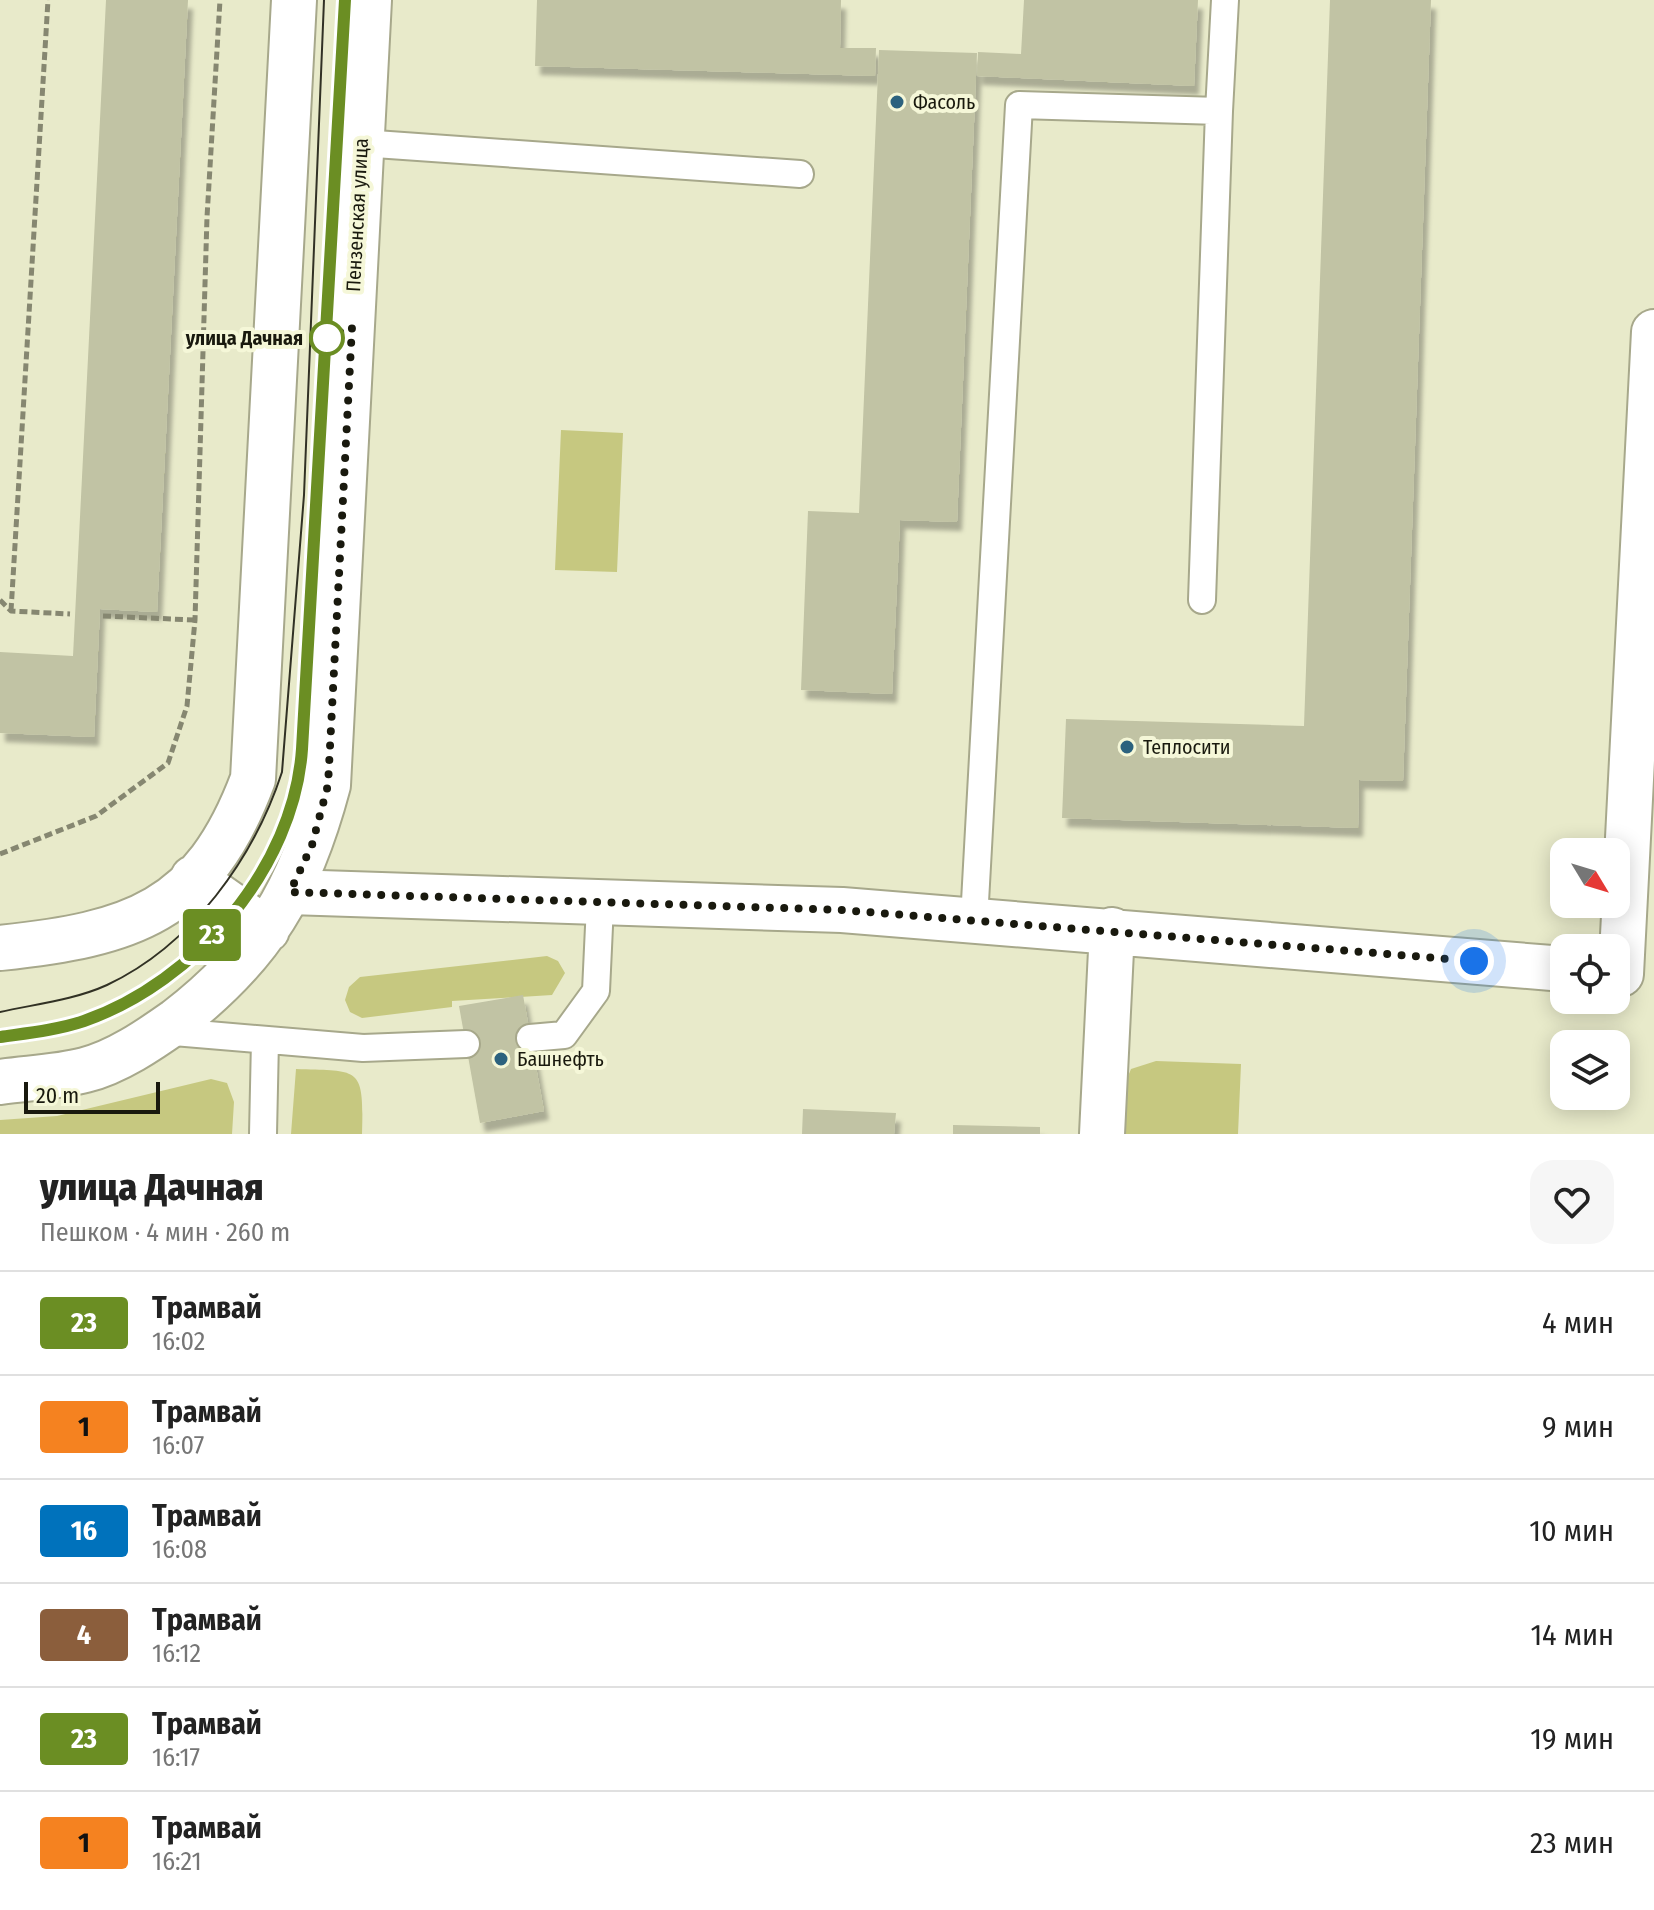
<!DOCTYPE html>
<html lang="ru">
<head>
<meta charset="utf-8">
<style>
	:root { --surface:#fff; --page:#f6f6f6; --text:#222; --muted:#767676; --line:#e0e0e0 }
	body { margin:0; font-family:"Fira Sans Condensed",sans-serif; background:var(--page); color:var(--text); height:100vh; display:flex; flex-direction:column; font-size:30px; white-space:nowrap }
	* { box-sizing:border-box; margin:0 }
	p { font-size:26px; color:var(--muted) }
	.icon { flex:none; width:44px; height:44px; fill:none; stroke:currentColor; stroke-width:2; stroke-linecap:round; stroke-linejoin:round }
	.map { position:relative; height:1134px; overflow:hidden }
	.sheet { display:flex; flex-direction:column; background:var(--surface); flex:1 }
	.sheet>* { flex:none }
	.badge { padding:0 16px; border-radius:6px; font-size:28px; line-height:52px }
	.needle { width:52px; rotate:128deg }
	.controls { position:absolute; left:1550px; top:838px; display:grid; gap:16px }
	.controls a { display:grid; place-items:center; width:80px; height:80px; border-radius:16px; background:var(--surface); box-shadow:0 4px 20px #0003; font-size:40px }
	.scale { position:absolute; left:24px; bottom:20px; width:136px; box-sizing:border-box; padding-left:8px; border:4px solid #19190e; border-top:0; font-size:22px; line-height:28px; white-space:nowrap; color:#19190e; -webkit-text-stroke:6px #f5f7d8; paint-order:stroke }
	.you { position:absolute; width:40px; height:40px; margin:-20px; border:6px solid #fff; border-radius:50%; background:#1a73e8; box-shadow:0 0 0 12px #1a73e833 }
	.map>.badge { position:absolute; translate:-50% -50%; box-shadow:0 0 0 4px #fff }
	.round { display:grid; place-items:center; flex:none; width:84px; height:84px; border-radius:24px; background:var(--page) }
	.headline { display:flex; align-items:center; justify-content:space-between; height:136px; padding:0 40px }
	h1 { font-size:38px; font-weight:800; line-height:60px }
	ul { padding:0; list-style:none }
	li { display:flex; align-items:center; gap:24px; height:104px; padding:0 40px; border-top:2px solid var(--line) }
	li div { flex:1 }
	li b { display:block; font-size:30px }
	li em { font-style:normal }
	li .badge { min-width:88px; font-weight:700; text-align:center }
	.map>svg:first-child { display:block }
	.green { fill:#c6c880 }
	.building { fill:#c1c3a4; filter:url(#shadow) }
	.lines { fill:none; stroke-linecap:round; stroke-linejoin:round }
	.lane-casing { stroke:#a7a88b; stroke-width:30 }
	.street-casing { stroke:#a7a88b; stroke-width:48 }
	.secondary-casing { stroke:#a7a88b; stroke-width:48 }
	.path { stroke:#868771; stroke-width:5; stroke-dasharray:8 4; stroke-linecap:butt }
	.lane { stroke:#fff; stroke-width:26 }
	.street { stroke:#fff; stroke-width:44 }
	.secondary { stroke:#fff; stroke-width:44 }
	.tram { stroke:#313124; stroke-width:2 }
	.line-casing { stroke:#fff; stroke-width:18 }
	.line { stroke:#6b8e23; stroke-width:12 }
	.walk { stroke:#19190e; stroke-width:8; stroke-dasharray:0 14.4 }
	.poi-dot { fill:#2c627e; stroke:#f5f7d8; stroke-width:3 }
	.stop-dot { fill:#fff; stroke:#6b8e23; stroke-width:4 }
	.labels { text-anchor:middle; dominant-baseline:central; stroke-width:8; stroke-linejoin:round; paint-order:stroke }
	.poi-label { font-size:20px; fill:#19190e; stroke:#f5f7d8; text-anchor:start }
	.street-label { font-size:20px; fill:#19190e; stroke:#f5f7d8 }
	.stop-label { font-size:20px; font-weight:bold; fill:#19190e; stroke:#f5f7d8; text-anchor:end }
</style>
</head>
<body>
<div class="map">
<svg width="1654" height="1134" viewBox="0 0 1654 1134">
	<defs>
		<filter id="shadow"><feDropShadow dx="5" dy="9" stdDeviation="2" flood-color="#0004"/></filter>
	</defs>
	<rect width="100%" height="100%" fill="#e8eaca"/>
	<path class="green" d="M561,430L623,433L617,572L555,570Z
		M547,956L558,961L565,973L552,995L452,1001V1007L362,1018L350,1012L345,1000L349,987L360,977Z
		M1156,1061L1241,1064L1238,1134H1119L1120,1096L1131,1069Z
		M296,1069C360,1071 364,1066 362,1134H291Z
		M211,1079L227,1083L234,1102L232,1134H0V1120L57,1116Z"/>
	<path class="building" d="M106,0H188L157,612L100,609L94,737L0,733V652L73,656Z
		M537,0H841L840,48H876L875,76L535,66Z
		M1024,0H1198L1194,86L977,76L978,52L1021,54Z
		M1330,0H1431L1403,781L1359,780L1358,828L1062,818L1066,719L1304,726Z
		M879,50L977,53L957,522L900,520L892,694L801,690L808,511L859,513Z
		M523,995L544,1111L480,1123L459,1006Z
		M803,1109L896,1113L894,1134H802Z
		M953,1125L1040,1127V1134H953Z"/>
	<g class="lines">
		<g class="lane-casing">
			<path id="lane" d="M361,143L800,174
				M1202,600L1219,111
				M974,920L1019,105L1219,111L1225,0
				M162,1031L363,1048L466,1044
				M530,1038L564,1035L596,991L600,905
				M263,1134L265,1040"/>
		</g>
		<g class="street-casing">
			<path id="street" d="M290,892L842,910L1564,969
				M1621,974L1654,332
				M1102,1134L1112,930"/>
		</g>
		<g class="secondary-casing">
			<path id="secondary" d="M193,878L267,930
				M0,948C131,934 203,913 253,779L294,0
				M0,1082C28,1078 58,1077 85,1070C117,1062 149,1040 176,1021C263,954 300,890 328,785L369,0"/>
		</g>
		<path class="path" d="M0,600L11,611L70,614
			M11,611L48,0
			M103,616L195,620
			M0,854L96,816L168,763L187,706L195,620L207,217L220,0"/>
		<use href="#lane" class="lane"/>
		<use href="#street" class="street"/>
		<use href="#secondary" class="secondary"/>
		<path class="tram" d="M0,1012C36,1004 74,1000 107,985C192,945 254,858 282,772L304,495L324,0
			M0,1037C28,1033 57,1030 84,1021C191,985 270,885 300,780L345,0"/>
	</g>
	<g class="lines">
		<g class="line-casing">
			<path id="line" d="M0,1037C28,1033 57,1030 84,1021C196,982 294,867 302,749L345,0"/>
		</g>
		<use href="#line" class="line"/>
		<path class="walk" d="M327,338L352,327L328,785L312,845L290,892L842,910L1474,961"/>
	</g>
	<g class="poi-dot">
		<circle cx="897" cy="102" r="8"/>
		<circle cx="1127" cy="747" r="8"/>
		<circle cx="501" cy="1059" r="8"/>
	</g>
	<circle class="stop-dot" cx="327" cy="338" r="16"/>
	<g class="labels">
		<g class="poi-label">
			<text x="913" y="102">Фасоль</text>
			<text x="1143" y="747">Теплосити</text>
			<text x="517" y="1059">Башнефть</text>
		</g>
		<g class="street-label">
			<text transform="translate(357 215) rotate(-87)">Пензенская улица</text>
		</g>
		<g class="stop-label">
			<text x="303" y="338">улица Дачная</text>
		</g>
	</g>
</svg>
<div class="controls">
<a><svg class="needle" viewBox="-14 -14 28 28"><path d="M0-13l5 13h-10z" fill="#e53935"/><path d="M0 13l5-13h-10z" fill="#767676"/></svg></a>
<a><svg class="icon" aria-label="locate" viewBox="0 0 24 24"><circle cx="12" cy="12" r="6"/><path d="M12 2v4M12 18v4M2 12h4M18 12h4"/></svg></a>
<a><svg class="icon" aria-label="layers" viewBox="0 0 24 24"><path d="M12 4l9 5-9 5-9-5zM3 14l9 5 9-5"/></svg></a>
</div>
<div class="scale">20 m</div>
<div class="you" style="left:1474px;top:961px"></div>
<b class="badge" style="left:212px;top:935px;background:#6b8e23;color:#fff">23</b>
</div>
<section class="sheet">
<div class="headline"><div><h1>улица Дачная</h1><p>Пешком · 4 мин · 260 m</p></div><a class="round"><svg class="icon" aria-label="heart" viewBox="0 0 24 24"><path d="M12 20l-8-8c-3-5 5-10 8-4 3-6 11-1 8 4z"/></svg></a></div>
<ul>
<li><span class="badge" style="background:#6b8e23;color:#fff">23</span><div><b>Трамвай</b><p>16:02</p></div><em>4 мин</em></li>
<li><span class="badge" style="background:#f58220;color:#111">1</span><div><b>Трамвай</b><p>16:07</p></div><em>9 мин</em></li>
<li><span class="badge" style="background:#0072bc;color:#fff">16</span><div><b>Трамвай</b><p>16:08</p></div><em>10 мин</em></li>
<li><span class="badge" style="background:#8b5e3c;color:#fff">4</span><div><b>Трамвай</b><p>16:12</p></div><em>14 мин</em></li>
<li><span class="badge" style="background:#6b8e23;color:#fff">23</span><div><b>Трамвай</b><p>16:17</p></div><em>19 мин</em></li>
<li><span class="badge" style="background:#f58220;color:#111">1</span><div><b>Трамвай</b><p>16:21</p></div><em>23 мин</em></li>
</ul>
</section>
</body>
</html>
